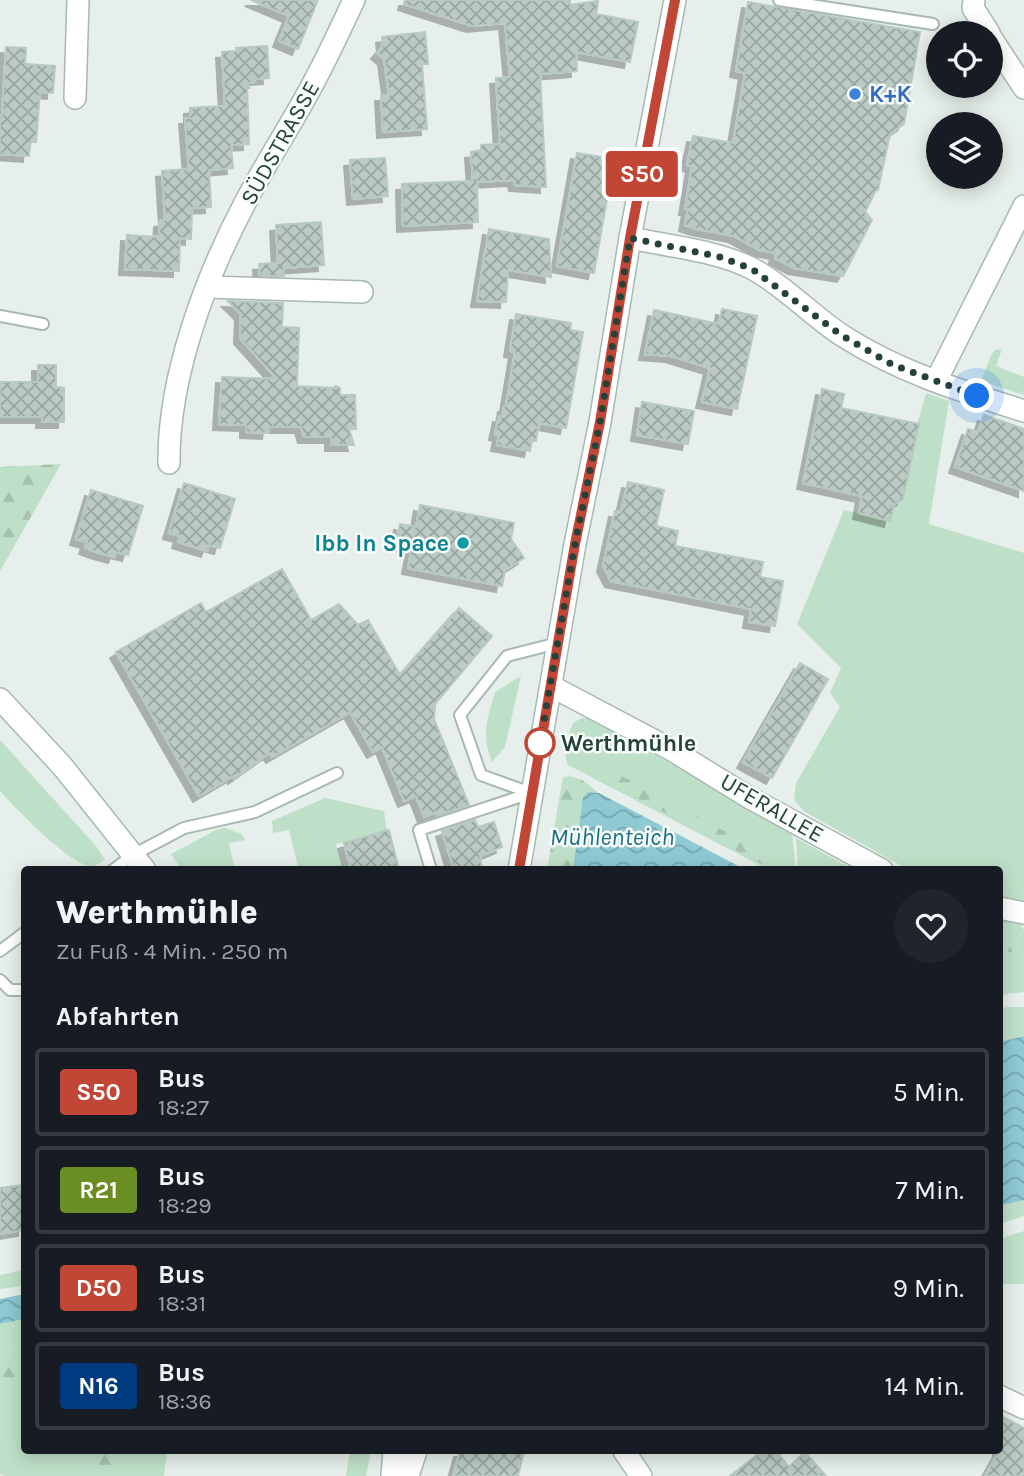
<!DOCTYPE html>
<html lang="de">
<head>
<meta charset="utf-8">
<style>
	:root { --surface:#171b24; --page:#20242c; --text:#f1f3f6; --muted:#9ea1a6; --line:#363941 }
	body { margin:0; font-family:Karla,sans-serif; background:var(--page); color:var(--text); height:100vh; display:flex; flex-direction:column; font-size:26px; white-space:nowrap }
	* { box-sizing:border-box; margin:0 }
	p { font-size:23px; color:var(--muted) }
	.icon { flex:none; width:38px; height:38px; fill:none; stroke:currentColor; stroke-width:2; stroke-linecap:round; stroke-linejoin:round }
	.map { position:relative; flex:1; overflow:hidden }
	.sheet { position:absolute; left:21px; top:866px; width:982px; height:588px; display:flex; flex-direction:column; background:var(--surface); border-radius:7px; box-shadow:0 4px 18px #0003 }
	.sheet>* { flex:none }
	.badge { padding:0 14px; border-radius:5px; font-size:24px; line-height:46px }
	.tools { position:absolute; left:926px; top:21px; display:grid; gap:14px }
	.tools a { display:grid; place-items:center; width:77px; height:77px; border-radius:50%; background:var(--surface); box-shadow:0 4px 18px #0003; font-size:35px }
	.you { position:absolute; width:35px; height:35px; margin:-18px; border:5px solid #fff; border-radius:50%; background:#1a73e8; box-shadow:0 0 0 10px #1a73e833 }
	.map>.badge { position:absolute; translate:-50% -50%; box-shadow:0 0 0 4px #fff }
	h2 { padding:0 35px; font-size:26px; line-height:63px }
	.round { display:grid; place-items:center; flex:none; width:74px; height:74px; border-radius:37px; background:var(--page) }
	.summary { display:flex; align-items:center; justify-content:space-between; height:119px; padding:0 35px }
	h1 { font-size:33px; font-weight:800; line-height:52px }
	ul { padding:0; list-style:none }
	li { display:flex; align-items:center; gap:21px; height:88px; margin:0 14px 10px; padding:0 21px; border:4px solid var(--line); border-radius:7px }
	li div { flex:1 }
	li b { display:block; font-size:26px }
	li em { font-style:normal }
	li .badge { min-width:77px; font-weight:700; text-align:center }
	.map>svg:first-child { display:block }
	.grass { fill:#bfe0c8 }
	.forest { fill:url(#forest-firs) }
	.water { fill:url(#water-waves) }
	.building { fill:url(#building-cross-hatch); stroke:#b8c9c2; stroke-width:2; filter:url(#shadow) }
	.lines { fill:none; stroke-linecap:round; stroke-linejoin:round }
	.service-casing { stroke:#a8b8b2; stroke-width:14 }
	.minor-casing { stroke:#a8b8b2; stroke-width:24 }
	.secondary-casing { stroke:#a4bbb3; stroke-width:24 }
	.service { stroke:#fff; stroke-width:10 }
	.minor { stroke:#fff; stroke-width:21 }
	.secondary { stroke:#fff; stroke-width:21 }
	.line-casing { stroke:#fff; stroke-width:16 }
	.line { stroke:#c14635; stroke-width:10 }
	.walk { stroke:#24423a; stroke-width:7; stroke-dasharray:0 12.6 }
	.shop-dot { fill:#3f7fe0; stroke:#f7fbf9; stroke-width:2.5 }
	.culture-dot { fill:#0f9aa8; stroke:#f7fbf9; stroke-width:2.5 }
	.stop-dot { fill:#fff; stroke:#c14635; stroke-width:3.5 }
	.labels { text-anchor:middle; dominant-baseline:central; stroke-width:5; stroke-linejoin:round; paint-order:stroke }
	.shop-label { font-size:23px; font-weight:bold; fill:#366cbe; stroke:#f7fbf9; text-anchor:start }
	.street-label { font-size:23px; fill:#24423a; stroke:#f7fbf9 }
	.culture-label { font-size:23px; font-weight:bold; fill:#0d838f; stroke:#f7fbf9; text-anchor:end }
	.stop-label { font-size:23px; font-weight:bold; fill:#24423a; stroke:#f7fbf9; text-anchor:start }
	.water-label { font-size:24px; font-style:italic; fill:#1c6f80; stroke:#f7fbf9 }
</style>
</head>
<body>
<div class="map">
<svg width="1024" height="1476" viewBox="0 0 1024 1476">
	<defs>
		<pattern id="forest-firs" width="22" height="20" patternUnits="userSpaceOnUse" patternTransform="scale(1.75)"><rect width="22" height="20" fill="#bfe0c8"/><path d="M5 1l3.5 6h-7zM16 11l3.5 6h-7z" fill="#a4c1ad"/></pattern>
		<pattern id="water-waves" width="16" height="10" patternUnits="userSpaceOnUse" patternTransform="scale(1.75)"><rect width="16" height="10" fill="#8ec9d4"/><path d="M0 5q4-4 8 0t8 0" fill="none" stroke="#74a5ad"/></pattern>
		<pattern id="building-cross-hatch" width="8" height="8" patternUnits="userSpaceOnUse" patternTransform="scale(1.75)"><rect width="8" height="8" fill="#bbcac4"/><path d="M0 0l8 8M0 8l8-8" fill="none" stroke="#98a6a0"/></pattern>
		<filter id="shadow"><feDropShadow dx="-6" dy="6" stdDeviation="0" flood-color="#0004"/></filter>
	</defs>
	<rect width="100%" height="100%" fill="#e6efeb"/>
	<path class="grass" d="M1002,349L996,366L1024,377V395L981,381L991,355L995,350Z
		M926,393L949,401L929,524L1024,553V903L999,897V870H914L900,865L805,812L794,800L796,783L840,707L830,693L841,668L797,624L844,510L890,521Z
		M521,676L505,747L492,762C481,734 487,720 495,692Z
		M582,718L592,719L792,832L796,870H769L568,765C562,753 568,735 573,723Z
		M0,740L96,846L105,860C100,863 96,866 90,866C69,864 15,808 0,791Z
		M325,798L384,811L387,832L336,844L342,870H299L289,830L273,833L272,821Z
		M225,828L242,834L245,840L229,843L235,870H182L171,854L218,829Z
		M796,838L854,870H798Z
		M1013,922H1019L1024,930V992L999,995V950L1014,953C1021,942 1021,931 1013,922Z
		M1008,1007H1024V1036L999,1042V1009Z
		M1024,1200V1216L999,1224V1206Z
		M1024,1231V1284H999V1239Z
		M24,1319V1348L0,1352V1324Z
		M0,1377L24,1381V1451H92L90,1476H4L0,1474Z
		M115,1451H167L164,1476H113Z
		M350,1451H371L366,1476H346Z"/>
	<path class="forest" d="M61,464L0,571V467Z
		M580,758L592,760L769,855L780,864L782,870H773L577,766Z
		M571,776L582,780L599,793L588,792L573,870H547L563,777Z
		M999,920L1013,922C1021,931 1021,942 1014,953L999,950Z
		M24,1270V1286L0,1289V1275Z
		M24,1348V1381L0,1377V1352Z
		M92,1451H115L113,1476H90Z"/>
	<path class="water" d="M588,792L599,793L746,870H573L583,798Z
		M1024,1036V1200L999,1206V1042Z
		M24,1294V1319L0,1324V1299Z"/>
	<path class="building" d="M251,0H318L298,49L279,41L289,16Z
		M405,0H570V5L598,1L596,14L638,22L630,62L576,52L577,71L540,74L546,187L515,185L514,180L477,182L478,222L403,226L402,184L473,181L471,152L481,151V145L500,144L496,78L510,77L505,23L472,26L404,4Z
		M748,2L920,32L904,124L890,134L878,190H876L865,212L872,220L843,276L794,268L775,258L776,253L760,250L734,236L697,229L685,225L688,209H685L692,166L687,165L693,136L733,143L745,73L736,71Z
		M425,32L428,64H422L427,129L383,132L381,95H389L384,59L377,53L383,46L382,37Z
		M267,46L269,78L254,79L255,82L247,83L249,144L231,145L233,168L209,170L211,207L192,208L191,239L180,238L179,271L125,269L127,235L159,237L160,221L165,220L162,171L189,169L185,118H190V108L225,106L222,52L237,51L236,48Z
		M6,47L26,48L25,64L55,66L53,93L40,92L36,142H30L29,156L0,154V115H2Z
		M577,153L614,159L594,273L557,266Z
		M385,158L388,196L353,199L350,160Z
		M321,222L324,265L284,268V276H260L259,264L278,263L276,225Z
		M489,229L549,239L551,277L508,270L506,302L477,301Z
		M228,301L283,303L282,327L299,328L297,386L334,388L336,386L340,388V395H355L356,429H349L354,445H331V437H304L301,427H269L268,433L246,432V425L219,424L222,377L277,379L240,338L241,314Z
		M722,309L757,316L737,409L702,402L710,368L671,356L645,354L654,310L719,324Z
		M516,314L571,323L570,330L583,332L566,428L539,423L536,441H532L530,451L497,445L499,435L495,434L499,416L502,417L504,406H506L515,352L510,351Z
		M38,365H56V387L64,388V422H42V417H0V382H38Z
		M822,389L844,394L841,408L919,424L903,499L894,505L890,521L859,513L862,496L803,483Z
		M642,402L694,411L688,444L637,435Z
		M984,415L1024,429V491L955,467L968,429L978,432Z
		M628,482L664,490L656,526L678,531L675,546L763,562L760,577L783,581L775,626L749,622L751,609L611,581L603,566L615,511L621,512Z
		M184,483L235,499L220,548L209,545L207,551L178,542L180,536L169,533Z
		M91,490L143,506L128,555L116,552L114,557L96,552L85,548L87,542L76,539Z
		M420,505L514,523L511,539L524,558L505,570L502,586L408,568L412,547L396,544L400,524L416,527Z
		M282,569L311,620L339,604L358,625L368,620L400,675L459,608L492,636L435,704L434,719L469,805L437,816L436,812L424,817L416,796L404,801L382,747L373,752L350,712L272,757L269,753L234,778L233,776L199,796L116,652L201,603L206,612Z
		M800,663L828,679L772,778L743,762Z
		M475,820L478,827L494,822L502,847L480,856L482,870H454L442,831Z
		M389,830L399,870H351L344,843Z
		M24,1185V1230L0,1234V1188Z
		M999,1415L1024,1428V1476H985L999,1451Z
		M460,1451H524L518,1476H453Z
		M762,1451H776L789,1467L805,1452L826,1476H730Z"/>
	<g class="lines">
		<g class="service-casing">
			<path id="service" d="M779,0L933,24
				M0,316L43,324
				M531,793L481,775L460,715L507,656L558,643
				M113,870L133,855L184,828L255,812L337,773
				M431,870L419,830L531,793
				M0,951L24,933
				M0,980L10,990H24"/>
		</g>
		<g class="minor-casing">
			<path id="minor" d="M974,0L973,8L989,33
				M990,36L1024,88
				M75,98L78,0
				M630,238C668,246 719,251 753,269C786,287 812,316 843,336C899,372 961,391 1024,411
				M207,287L362,292
				M936,381L1024,206
				M169,463C168,377 206,276 246,201C268,159 295,119 317,76C330,52 342,25 354,0
				M551,686L672,750L750,798L882,870
				M999,908L1024,913
				M999,1396L1024,1408"/>
		</g>
		<g class="secondary-casing">
			<path id="secondary" d="M0,699L63,767L145,870
				M519,870L575,544L600,422L630,238L675,0
				M624,1451L641,1476
				M392,1476L394,1451
				M408,1476L416,1451"/>
		</g>
		<use href="#service" class="service"/>
		<use href="#minor" class="minor"/>
		<use href="#secondary" class="secondary"/>
	</g>
	<g class="lines">
		<g class="line-casing">
			<path id="line" d="M519,870L575,544L600,422L630,238L675,0"/>
		</g>
		<use href="#line" class="line"/>
		<path class="walk" d="M540,743L575,544L600,422L630,238L720,257L752,269L841,335L893,365L977,396"/>
	</g>
	<circle class="shop-dot" cx="855" cy="94" r="7"/>
	<circle class="culture-dot" cx="463" cy="543" r="7"/>
	<circle class="stop-dot" cx="540" cy="743" r="14"/>
	<g class="labels">
		<g class="shop-label">
			<text x="869" y="94">K+K</text>
		</g>
		<g class="street-label">
			<text transform="translate(280 143) rotate(-61)">SÜDSTRASSE</text>
			<text transform="translate(772 808) rotate(30)">UFERALLEE</text>
		</g>
		<g class="culture-label">
			<text x="449" y="543">Ibb In Space</text>
		</g>
		<g class="stop-label">
			<text x="561" y="743">Werthmühle</text>
		</g>
		<g class="water-label">
			<text x="612" y="837">Mühlenteich</text>
		</g>
	</g>
</svg>
<div class="tools">
<a><svg class="icon" aria-label="locate" viewBox="0 0 24 24"><circle cx="12" cy="12" r="6"/><path d="M12 2v4M12 18v4M2 12h4M18 12h4"/></svg></a>
<a><svg class="icon" aria-label="layers" viewBox="0 0 24 24"><path d="M12 4l9 5-9 5-9-5zM3 14l9 5 9-5"/></svg></a>
</div>
<div class="you" style="left:977px;top:396px"></div>
<b class="badge" style="left:642px;top:174px;background:#c14635;color:#fff">S50</b>
<section class="sheet">
<div class="summary"><div><h1>Werthmühle</h1><p>Zu Fuß · 4 Min. · 250 m</p></div><a class="round"><svg class="icon" aria-label="heart" viewBox="0 0 24 24"><path d="M12 20l-8-8c-3-5 5-10 8-4 3-6 11-1 8 4z"/></svg></a></div>
<h2>Abfahrten</h2>
<ul>
<li><span class="badge" style="background:#c14635;color:#fff">S50</span><div><b>Bus</b><p>18:27</p></div><em>5 Min.</em></li>
<li><span class="badge" style="background:#6b8e23;color:#fff">R21</span><div><b>Bus</b><p>18:29</p></div><em>7 Min.</em></li>
<li><span class="badge" style="background:#c14635;color:#fff">D50</span><div><b>Bus</b><p>18:31</p></div><em>9 Min.</em></li>
<li><span class="badge" style="background:#003b80;color:#fff">N16</span><div><b>Bus</b><p>18:36</p></div><em>14 Min.</em></li>
</ul>
</section>
</div>
</body>
</html>
